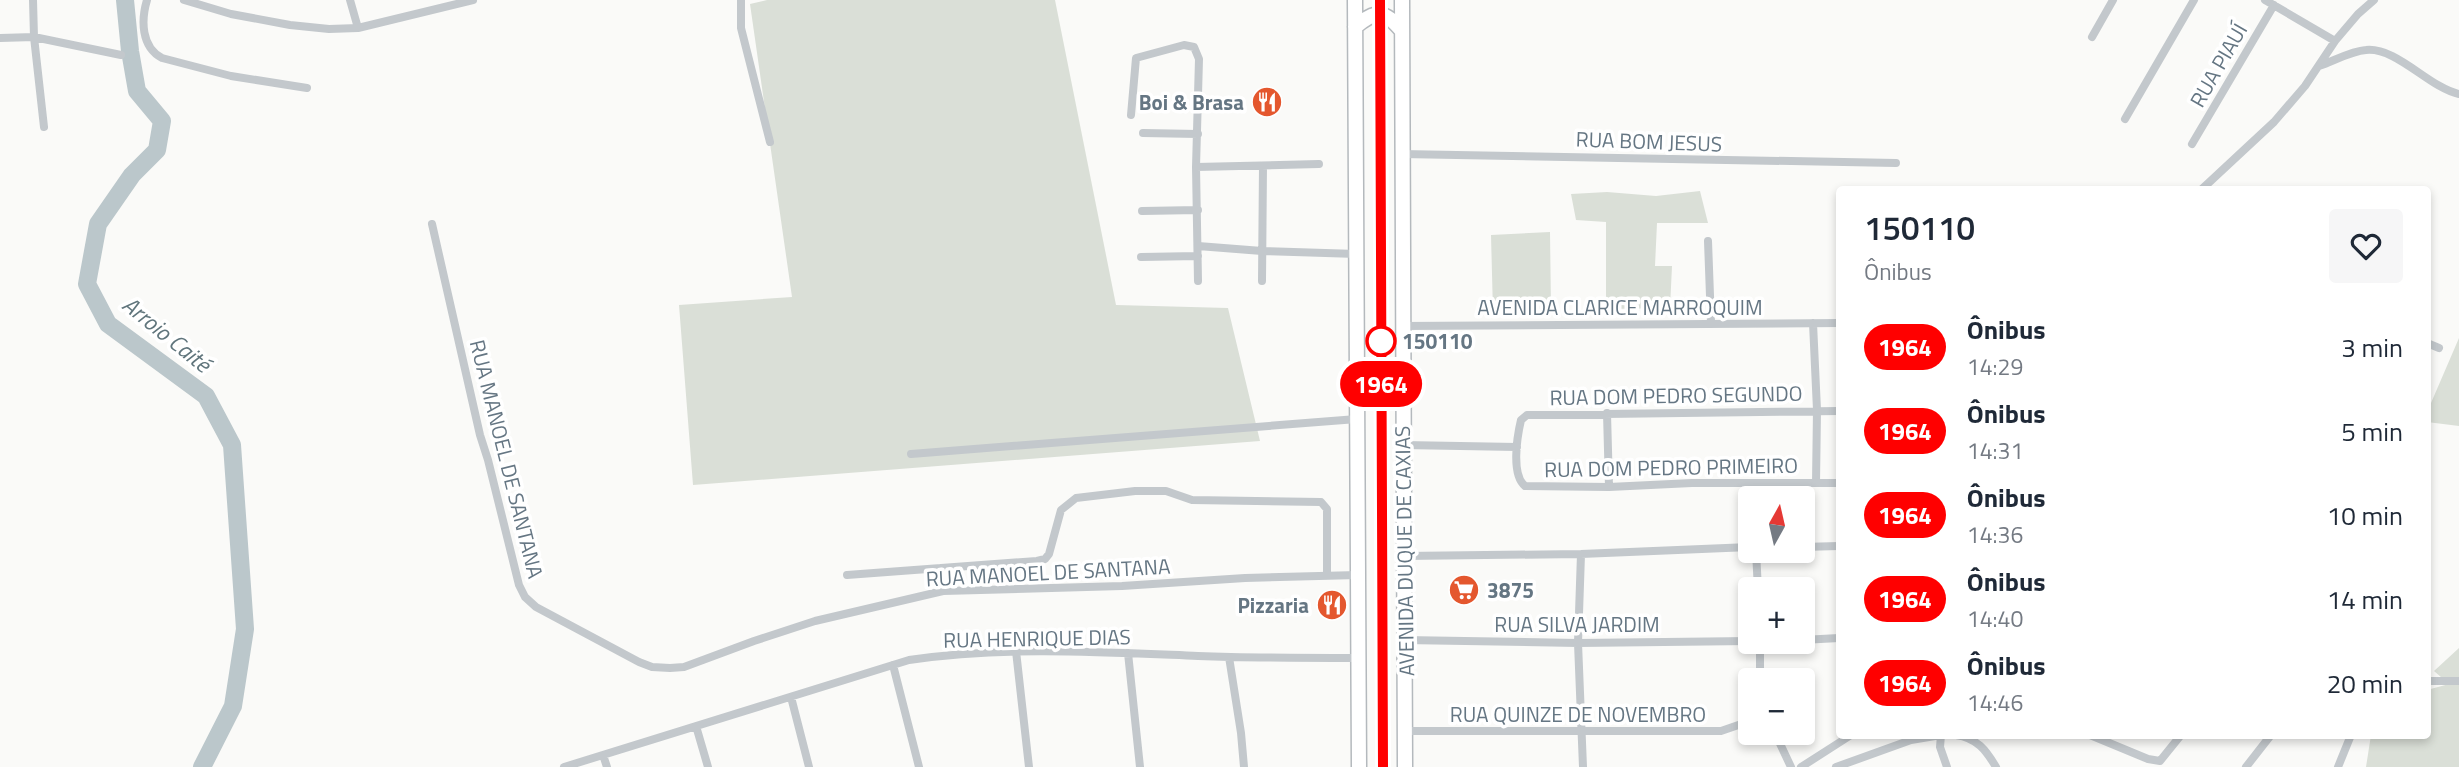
<!DOCTYPE html>
<html lang="pt">
<head>
<meta charset="utf-8">
<style>
	:root { --surface:#fff; --page:#f6f6f7; --text:#1f2937; --muted:#747a83 }
	body { margin:0; font-family:"Titillium Web",sans-serif; background:var(--page); color:var(--text); height:100vh; display:flex; flex-direction:column; font-size:26px; white-space:nowrap }
	* { box-sizing:border-box; margin:0 }
	p { font-size:23px; color:var(--muted) }
	.icon { flex:none; width:38px; height:38px; fill:none; stroke:currentColor; stroke-width:2; stroke-linecap:round; stroke-linejoin:round }
	.map { position:relative; flex:1; overflow:hidden }
	.sheet { position:absolute; left:1836px; top:186px; width:595px; height:553px; display:flex; flex-direction:column; background:var(--surface); border-radius:7px; box-shadow:0 4px 10px #0003 }
	.sheet>* { flex:none }
	.badge { padding:0 14px; border-radius:23px; font-size:24px; line-height:46px }
	.needle { width:46px; rotate:8deg }
	.fabs { position:absolute; left:1738px; top:486px; display:grid; gap:14px }
	.fabs a { display:grid; place-items:center; width:77px; height:77px; border-radius:7px; background:var(--surface); box-shadow:0 4px 10px #0003; font-size:35px }
	.map>.badge { position:absolute; translate:-50% -50%; box-shadow:0 0 0 4px #fff }
	.round { display:grid; place-items:center; flex:none; width:74px; height:74px; border-radius:7px; background:var(--page) }
	.summary { display:flex; align-items:center; justify-content:space-between; height:119px; padding:0 28px }
	h1 { font-size:33px; font-weight:600; line-height:52px }
	ul { padding:0; list-style:none }
	li { display:flex; align-items:center; gap:21px; height:84px; padding:0 28px }
	li div { flex:1 }
	li b { display:block; font-size:26px }
	li em { font-style:normal }
	li .badge { min-width:77px; font-weight:700; text-align:center }
	.map>svg:first-child { display:block }
	.green { fill:#dadfd7 }
	.lines { fill:none; stroke-linecap:round; stroke-linejoin:round }
	.river { stroke:#bbc7cb; stroke-width:18 }
	.trunk-casing { stroke:#b4b9bd; stroke-width:17 }
	.minor { stroke:#c3c8cc; stroke-width:8 }
	.trunk { stroke:#fff; stroke-width:14 }
	.line-casing { stroke:#fff; stroke-width:16 }
	.line { stroke:#f00; stroke-width:10 }
	.stop-dot { fill:#fff; stroke:#f00; stroke-width:3.5 }
	.labels { text-anchor:middle; dominant-baseline:central; stroke-width:7; stroke-linejoin:round; paint-order:stroke }
	.street-label { font-size:21px; fill:#657683; stroke:#fff }
	.poi-label { font-size:21px; font-weight:bold; fill:#657683; stroke:#fff; text-anchor:end }
	.stop-label { font-size:21px; font-weight:bold; fill:#657683; stroke:#fff; text-anchor:start }
	.water-label { font-size:23px; font-style:italic; fill:#60757c; stroke:#fff }
</style>
</head>
<body>
<div class="map">
<svg width="2459" height="767" viewBox="0 0 2459 767">
	<rect width="100%" height="100%" fill="#fafaf8"/>
	<path class="green" d="M767,0H1055L1116,305L1228,308L1260,441L693,485L679,305L792,297L750,4Z
		M1700,191L1708,223H1657L1655,266H1672L1670,308L1606,309V222L1576,220L1571,194L1607,192L1656,196Z
		M1550,232L1551,309L1493,312L1491,235Z
		M2459,338V426L2427,422V403H2431Z
		M2459,648V767H2366L2371,735H2427V690L2449,684L2434,671Z"/>
	<g class="lines">
		<path class="river" d="M125,0L130,51L137,91L162,121L157,150L132,175L98,224L87,284L108,324L206,396L232,445L245,629L233,706L202,767"/>
		<g class="trunk-casing">
			<path id="trunk" d="M1355,0L1359,767
				M1402,0L1405,767
				M1355,27C1377,9 1384,10 1402,31"/>
		</g>
		<path class="minor" d="M33,0L34,37L44,127
			M147,0C141,20 141,47 162,58L231,76L307,88
			M184,0L231,14L290,25L329,29L358,28L473,0
			M350,0L358,28
			M741,0V28L770,142
			M2265,0L2335,41
			M2092,37L2113,0
			M0,38L34,37L121,55
			M2319,66C2334,61 2351,51 2366,50C2397,47 2428,87 2459,94
			M1131,115L1136,58L1184,45L1194,47L1199,59L1196,167L1198,281
			M2125,119L2194,0
			M1143,133L1198,134
			M2192,144L2274,5
			M1401,154L1896,163
			M1196,167L1319,164
			M2202,189L2274,122L2305,86L2335,41L2358,14L2374,0
			M1142,211L1198,210
			M432,224L480,435L488,460L519,585L525,597L536,607L639,662L652,667L670,668L684,667L754,641L815,621L943,591L1122,586L1245,578L1358,575
			M1708,241L1711,323
			M1198,246L1262,251L1357,254
			M1141,257L1198,256
			M1262,281L1263,166
			M1813,323L1817,410L1816,483
			M1402,326L1839,323
			M2427,343L2439,348
			M1839,411L1527,415L1521,420C1517,437 1511,475 1525,486L1609,487L1692,483H1839
			M1607,413L1609,487
			M1403,445L1517,447
			M911,454L1357,419
			M1802,547L1839,546
			M1756,551L1758,590
			M1581,554L1578,643L1583,767
			M1404,556L1581,554L1750,547
			M847,575L941,568
			M943,591L941,568L1037,561L1045,559L1049,554L1061,510L1076,498L1135,491H1166L1192,500L1321,502L1327,509V575
			M1404,640L1578,643L1750,641
			M1802,640L1839,638
			M1016,651L1029,767
			M1128,653L1140,767
			M1229,657L1241,733L1244,767
			M893,665L919,767
			M1760,681V642
			M2427,681H2459
			M791,697L809,767
			M696,726L708,767
			M1405,731H1721L1750,721
			M1775,733L1791,767
			M1941,735L1940,747L1947,767
			M1956,735C1977,738 1986,750 1996,767
			M2090,735L2148,759L2160,761L2181,735
			M603,755L607,767
			M564,767L909,660C1005,646 1101,652 1198,656C1251,658 1305,658 1358,658
			M1801,767L1851,735
			M1836,767L1911,740L1941,735
			M2246,767L2271,735
			M2338,767L2351,735"/>
		<use href="#trunk" class="trunk"/>
	</g>
	<g class="lines">
		<g class="line-casing">
			<path id="line" d="M1380,0L1383,767"/>
		</g>
		<use href="#line" class="line"/>
	</g>
	<defs>
		<g id="restaurant-disc" transform="scale(1.575)"><circle r="9.5" fill="#e4572e" stroke="#fff"/><path d="M-5-6h1v4h1v-4h1v4h1v-4h1v5L-1.5 .5V6h-2V.5L-5-1ZM5-6V6H3V1.5H1.5Q1.5-4 5-6Z" fill="#fff"/></g>
		<g id="supermarket-disc" transform="scale(1.575)"><circle r="9.5" fill="#e4572e" stroke="#fff"/><path d="M-6-5.5h2.5l.6 2H6L4.5 2H-2.5L-4.4-4H-6ZM-1.5 3.2a1.3 1.3 0 1 0 .1 0ZM3 3.2a1.3 1.3 0 1 0 .1 0Z" fill="#fff"/></g>
	</defs>
	<g fill-rule="evenodd">
		<use href="#restaurant-disc" x="1267" y="102"/>
		<use href="#supermarket-disc" x="1464" y="590"/>
		<use href="#restaurant-disc" x="1332" y="605"/>
	</g>
	<circle class="stop-dot" cx="1381" cy="341" r="14"/>
	<g class="labels">
		<g class="street-label">
			<text transform="translate(2218 65) rotate(-60)">RUA PIAUÍ</text>
			<text transform="translate(1649 141) rotate(2)">RUA BOM JESUS</text>
			<text x="1620" y="307">AVENIDA CLARICE MARROQUIM</text>
			<text transform="translate(1676 395) rotate(-1)">RUA DOM PEDRO SEGUNDO</text>
			<text transform="translate(507 459) rotate(76)">RUA MANOEL DE SANTANA</text>
			<text transform="translate(1671 467) rotate(-1)">RUA DOM PEDRO PRIMEIRO</text>
			<text transform="translate(1404 551) rotate(-91)">AVENIDA DUQUE DE CAXIAS</text>
			<text transform="translate(1048 572) rotate(-3)">RUA MANOEL DE SANTANA</text>
			<text x="1577" y="624">RUA SILVA JARDIM</text>
			<text transform="translate(1037 638) rotate(-1)">RUA HENRIQUE DIAS</text>
			<text x="1578" y="714">RUA QUINZE DE NOVEMBRO</text>
		</g>
		<g class="poi-label">
			<text x="1244" y="102">Boi &amp; Brasa</text>
			<text x="1487" y="590" text-anchor="start">3875</text>
			<text x="1309" y="605">Pizzaria</text>
		</g>
		<g class="stop-label">
			<text x="1402" y="341">150110</text>
		</g>
		<g class="water-label">
			<text transform="translate(167 334) rotate(39)">Arroio Caité</text>
		</g>
	</g>
</svg>
<div class="fabs">
<a><svg class="needle" viewBox="-14 -14 28 28"><path d="M0-13l5 13h-10z" fill="#e53935"/><path d="M0 13l5-13h-10z" fill="#747a83"/></svg></a>
<a>+</a>
<a>−</a>
</div>
<b class="badge" style="left:1381px;top:384px;background:#f00;color:#fff">1964</b>
<section class="sheet">
<div class="summary"><div><h1>150110</h1><p>Ônibus</p></div><a class="round"><svg class="icon" aria-label="heart" viewBox="0 0 24 24"><path d="M12 20l-8-8c-3-5 5-10 8-4 3-6 11-1 8 4z"/></svg></a></div>
<ul>
<li><span class="badge" style="background:#f00;color:#fff">1964</span><div><b>Ônibus</b><p>14:29</p></div><em>3 min</em></li>
<li><span class="badge" style="background:#f00;color:#fff">1964</span><div><b>Ônibus</b><p>14:31</p></div><em>5 min</em></li>
<li><span class="badge" style="background:#f00;color:#fff">1964</span><div><b>Ônibus</b><p>14:36</p></div><em>10 min</em></li>
<li><span class="badge" style="background:#f00;color:#fff">1964</span><div><b>Ônibus</b><p>14:40</p></div><em>14 min</em></li>
<li><span class="badge" style="background:#f00;color:#fff">1964</span><div><b>Ônibus</b><p>14:46</p></div><em>20 min</em></li>
</ul>
</section>
</div>
</body>
</html>
